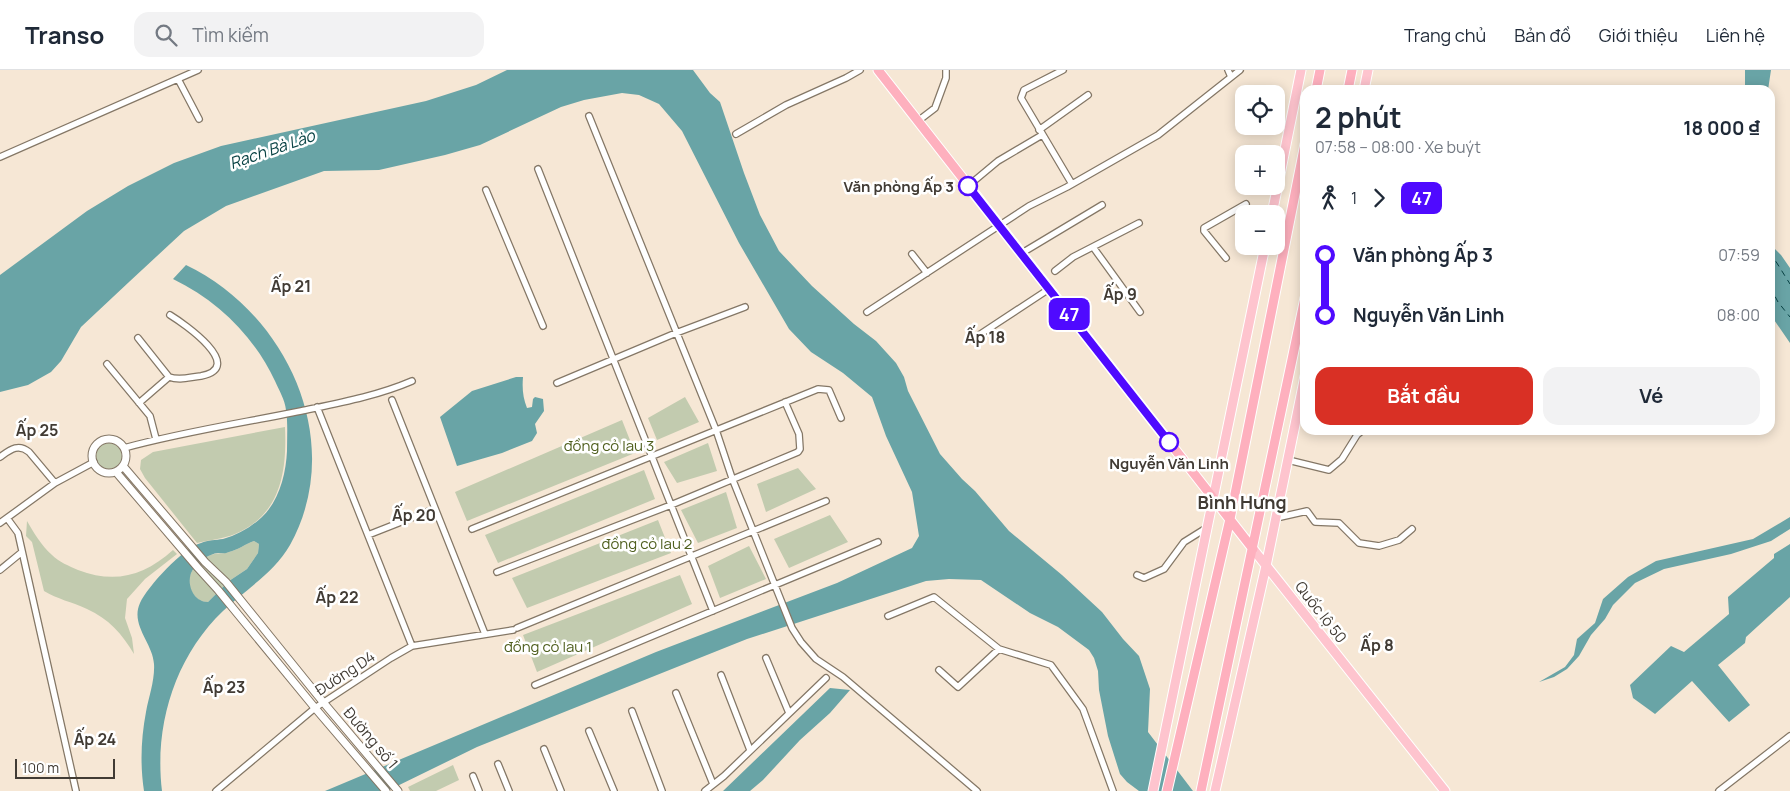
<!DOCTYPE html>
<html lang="vi">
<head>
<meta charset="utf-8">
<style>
	:root { --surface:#fff; --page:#f2f2f3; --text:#1f2937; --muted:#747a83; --line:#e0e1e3; --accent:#d93025 }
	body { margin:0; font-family:Manrope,sans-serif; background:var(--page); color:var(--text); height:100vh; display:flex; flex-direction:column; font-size:19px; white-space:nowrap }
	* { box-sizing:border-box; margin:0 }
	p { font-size:16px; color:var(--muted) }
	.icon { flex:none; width:28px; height:28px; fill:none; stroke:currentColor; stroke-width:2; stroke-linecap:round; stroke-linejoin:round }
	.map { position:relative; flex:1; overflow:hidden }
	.drawer { position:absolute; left:1300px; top:15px; width:475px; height:350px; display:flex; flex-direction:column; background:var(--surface); border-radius:15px; box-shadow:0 2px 12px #0003 }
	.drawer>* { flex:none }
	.badge { padding:0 10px; border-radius:8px; font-size:18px; line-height:32px }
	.buttons { position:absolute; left:1235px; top:15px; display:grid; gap:10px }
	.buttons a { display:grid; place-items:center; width:50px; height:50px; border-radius:10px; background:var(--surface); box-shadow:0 2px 12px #0003; font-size:25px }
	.scale { position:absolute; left:15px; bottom:12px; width:100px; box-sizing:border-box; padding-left:5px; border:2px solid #413b34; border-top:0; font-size:14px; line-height:18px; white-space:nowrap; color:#413b34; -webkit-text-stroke:4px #fff; paint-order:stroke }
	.map>.badge { position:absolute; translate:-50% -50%; box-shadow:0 0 0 2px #fff }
	.legs { display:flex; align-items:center; gap:8px; height:55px; padding:0 15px; font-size:16px }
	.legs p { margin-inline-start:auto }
	.headline { display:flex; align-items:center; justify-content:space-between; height:85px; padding:0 15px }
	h1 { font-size:28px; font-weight:700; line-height:38px }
	.action { display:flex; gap:10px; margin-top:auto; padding:10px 15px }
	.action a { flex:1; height:58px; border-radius:15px; background:var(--accent); color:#fff; font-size:20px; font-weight:700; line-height:58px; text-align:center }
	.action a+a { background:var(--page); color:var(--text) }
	ul { padding:0 15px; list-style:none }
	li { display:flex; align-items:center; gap:18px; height:60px; font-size:19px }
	li i { display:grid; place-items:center; width:8px; height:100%; margin:0 6px; background:currentColor }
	li i::after { content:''; width:12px; height:12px; margin:-6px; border:4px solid; border-radius:50%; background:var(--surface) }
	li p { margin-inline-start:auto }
	li:first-child i { background:linear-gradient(#0000 50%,currentColor 0) }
	li:last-child i { background:linear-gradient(currentColor 50%,#0000 0) }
	header { display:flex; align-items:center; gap:30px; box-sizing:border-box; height:70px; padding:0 25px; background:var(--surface); border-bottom:1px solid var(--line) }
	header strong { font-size:24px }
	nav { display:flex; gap:28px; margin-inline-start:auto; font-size:18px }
	.search { width:350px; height:45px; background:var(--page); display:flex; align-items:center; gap:12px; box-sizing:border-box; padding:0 18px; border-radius:15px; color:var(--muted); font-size:19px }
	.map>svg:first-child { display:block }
	.green { fill:#c2cbaf }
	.water { fill:#69a4a6; fill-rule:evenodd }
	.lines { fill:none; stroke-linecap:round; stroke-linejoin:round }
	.ferry { stroke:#074143; stroke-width:1; stroke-dasharray:6 5; stroke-linecap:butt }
	.minor-casing { stroke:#847766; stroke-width:8 }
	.tertiary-casing { stroke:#847766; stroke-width:9 }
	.primary-casing { stroke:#fff; stroke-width:11 }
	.trunk-casing { stroke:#fff; stroke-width:11 }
	.minor { stroke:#fff; stroke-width:5.5 }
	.tertiary { stroke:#fff; stroke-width:7 }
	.primary { stroke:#fec4ce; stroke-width:9 }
	.trunk { stroke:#feb0be; stroke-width:9 }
	.line-1-casing { stroke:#fff; stroke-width:11 }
	.line-1 { stroke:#4f0aff; stroke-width:8 }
	.stop-1-dot { fill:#fff; stroke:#4f0aff; stroke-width:2.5 }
	.labels { text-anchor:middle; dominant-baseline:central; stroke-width:5; stroke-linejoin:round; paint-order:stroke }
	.stop-label { font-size:15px; font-weight:bold; fill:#413b34; stroke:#fff; text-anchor:end }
	.park-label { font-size:15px; fill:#4f5f1e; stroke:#fff }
	.street-label { font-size:15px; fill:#413b34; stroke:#fff }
	.water-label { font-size:16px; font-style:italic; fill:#074143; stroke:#fff }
	.neighbourhood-label { font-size:16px; font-weight:bold; fill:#413b34; stroke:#fff }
	.quarter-label { font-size:18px; font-weight:bold; fill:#413b34; stroke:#fff }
</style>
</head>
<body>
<header>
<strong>Transo</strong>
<div class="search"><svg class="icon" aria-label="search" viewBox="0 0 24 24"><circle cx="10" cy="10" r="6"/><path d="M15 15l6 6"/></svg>Tìm kiếm</div>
<nav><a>Trang chủ</a><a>Bản đồ</a><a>Giới thiệu</a><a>Liên hệ</a></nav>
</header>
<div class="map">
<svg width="1790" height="721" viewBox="0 0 1790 721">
	<rect width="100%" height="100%" fill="#f6e7d5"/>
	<path class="green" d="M685,327L699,352L657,370L648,348Z
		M622,350L635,383L467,451L455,422Z
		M285,357C287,401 281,445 235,464C223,469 209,470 197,473L145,408L140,399L141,390L153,382Z
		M96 386a13 13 0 1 1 26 0a13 13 0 1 1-26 0Z
		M708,373L717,401L677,413L664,392Z
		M798,398L816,419L766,442L757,414Z
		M644,400L655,429L498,493L485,465Z
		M726,422L737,458L698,473L681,440Z
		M830,445L848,472L789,498L774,469Z
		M658,450L671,483L527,538L512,508Z
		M27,451C34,463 41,475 52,485C59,492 69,496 78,500C115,514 144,506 173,480L177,484L145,509L127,529L125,548L132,568L134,584C122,564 109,549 87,539C72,532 57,529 44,521L32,472L26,466Z
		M254,471L259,474L258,483L247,499L229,511L208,532C200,532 196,528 192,522C183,506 198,488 214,484C219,483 224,484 229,482C238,480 245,474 254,471Z
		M749,476L766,509L720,528L708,496Z
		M680,505L692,534L537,602L523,565Z
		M453,695L459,710L436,721H410L408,717Z"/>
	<path class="water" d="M507,0H693L710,23L720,32L744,103L760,145L779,181L812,216L854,254L876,271L896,293L904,307L908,321L940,384L962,409L975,421L1009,461L1062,505L1102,542L1123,569L1139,586L1150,619L1148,662L1193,721H1139L1127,712L1120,704L1108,666L1099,620L1098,601L1094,588L1089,580L1058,557L1030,543L981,510L949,509L926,511L747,569L477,677L387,721H325L656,582L837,513L912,478L919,466L912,422L886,366L872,327L843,303L811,282L789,259L739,173L682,61L659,34L639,25L622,23L584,30L561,37L480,75L445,85L379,100L324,101L226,136L184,161L129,212L81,257L61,291L51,302L28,315L0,322V205L87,141L128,116L174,93L221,76L426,31L476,15Z
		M1745,0H1771L1768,20H1745Z
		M1770,174L1781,185L1790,198V273L1770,244Z
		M186,195C287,243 347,372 290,475C274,503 246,519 223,541C175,587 154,655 162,721H144C140,695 141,668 146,642C149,626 155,610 154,594C153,573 130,555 140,533C148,516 183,478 201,473C208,470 216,470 223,469C238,465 251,457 262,447C279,431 286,404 287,381C287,368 288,353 286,340C285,330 279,320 275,311C254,266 218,231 173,209ZM254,471L259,474L258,483L247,499L229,511L208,532C191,532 184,508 195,497C201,490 209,484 218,483C222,483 225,484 229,482C238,480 245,474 254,471Z
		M516,307H523C522,319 523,328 527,338L532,337L533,329L535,327L543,329L544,341L535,354L537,363L532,371L502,383L457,396L440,347L472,321Z
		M1790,447V459L1771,471L1731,484L1664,499L1635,513L1613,535L1605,549L1591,565L1579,586L1567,599L1554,607L1539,612L1565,597L1574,585L1577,569L1595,553L1603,529L1628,507L1656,491L1753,469Z
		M1790,474V527L1746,567L1745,573L1718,595L1750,635L1729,652L1692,611L1655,644L1633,628L1630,615L1671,576L1684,582L1729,544L1728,527L1774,488V484Z
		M830,618L850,620L830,643L800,670L763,710L750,721H723Z"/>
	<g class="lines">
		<path class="ferry" d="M1770,182L1790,214
			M1770,217L1778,232L1790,247"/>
		<g class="minor-casing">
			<path id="minor" d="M1063,0L1024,20L1021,28L1072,114
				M1228,0L1231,7
				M178,9L199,49
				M589,46L716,360L732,408L792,558L801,572L816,589L843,607L977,721
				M918,51L935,38L946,8V0
				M1039,60L1088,25
				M736,64L786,35L846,8L860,0
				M0,87L198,0
				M538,99L713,541
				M968,116L998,91L1042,65
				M486,120L543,256
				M1093,177L1140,242
				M1242,178L1245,176
				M1022,183L1102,135
				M912,184L927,203
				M1226,188L1204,161V158L1246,134
				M1055,201L1073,187L1139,153
				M867,242L1029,136L1067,117L1158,65L1240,0
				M979,265L1049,219
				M138,268L169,307
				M107,294L150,346L156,369
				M557,313L676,263L745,237
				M392,330L485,564
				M139,333L169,307C180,311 190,307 201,306C247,297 183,253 170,245
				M317,337L412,576
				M124,378C182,362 242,353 301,341C339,333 377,326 412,311
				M0,387C10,380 18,373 29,382L55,413
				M1288,390L1329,400L1342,389L1357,365L1363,360
				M7,448L18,463L76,721
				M1276,448L1307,441L1315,452L1339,453L1359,473L1379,476L1399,470L1412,459
				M0,453L55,413L94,392
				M472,459L818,319L829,320L841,348
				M368,465L434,439
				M0,500L22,482
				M497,502L671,435L798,382L800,379L799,364L785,332
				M1137,505L1144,508L1164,499L1184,472L1208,457
				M888,546L934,527L999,579L1051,595L1083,639L1113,721
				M517,558L826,431
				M766,588L789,643
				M939,600L958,617L999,579
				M721,605L750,680
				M535,615L878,472
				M676,623L713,714
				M632,641L662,721
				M589,661L614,721
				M544,679L561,721
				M498,694L509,721
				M473,706L479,721
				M216,721L315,638L391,588L412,576L513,560
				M705,721L724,706L826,608
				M1719,721L1790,666"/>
		</g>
		<g class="tertiary-casing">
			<path id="tertiary" d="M92 386a17 17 0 1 1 34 0a17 17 0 1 1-34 0Z
				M123,396L205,492L226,512L323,632L398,721
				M116,402L198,498L218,520L315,638L386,721"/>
		</g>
		<g class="primary-casing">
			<path id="primary" d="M1364,20L1368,0
				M1272,144L1301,0
				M1253,479L1445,721
				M1153,721L1265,176
				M1215,721L1266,496L1305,306"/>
		</g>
		<g class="trunk-casing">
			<path id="trunk" d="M878,0L1253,479
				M1316,20L1320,0
				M1348,20L1352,0
				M1167,721L1230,449L1305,74
				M1201,721L1305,228"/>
		</g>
		<use href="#minor" class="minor"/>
		<use href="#tertiary" class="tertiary"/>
		<use href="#primary" class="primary"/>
		<use href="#trunk" class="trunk"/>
	</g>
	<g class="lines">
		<g class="line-1-casing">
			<path id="line-1" d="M968,116L1169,372"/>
		</g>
		<use href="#line-1" class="line-1"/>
	</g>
	<g class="stop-1-dot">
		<circle cx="968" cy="116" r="9"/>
		<circle cx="1169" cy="372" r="9"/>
	</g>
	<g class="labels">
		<g class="stop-label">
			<text x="954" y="116">Văn phòng Ấp 3</text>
			<text x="1169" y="393" text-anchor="middle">Nguyễn Văn Linh</text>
		</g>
		<g class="park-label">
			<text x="609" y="375">đồng cỏ lau 3</text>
			<text x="647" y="473">đồng cỏ lau 2</text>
			<text x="548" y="576">đồng cỏ lau 1</text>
		</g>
		<g class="street-label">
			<text transform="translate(1321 542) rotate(52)">Quốc lộ 50</text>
			<text transform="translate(345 603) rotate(-33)">Đường D4</text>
			<text transform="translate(371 668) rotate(50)">Đường số 1</text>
		</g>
		<g class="water-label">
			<text transform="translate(272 79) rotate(-19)">Rạch Bà Lào</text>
		</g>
		<g class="neighbourhood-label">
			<text x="291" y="216">Ấp 21</text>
			<text x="1120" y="224">Ấp 9</text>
			<text x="985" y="267">Ấp 18</text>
			<text x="37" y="360">Ấp 25</text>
			<text x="414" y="445">Ấp 20</text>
			<text x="337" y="527">Ấp 22</text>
			<text x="1377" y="575">Ấp 8</text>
			<text x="224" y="617">Ấp 23</text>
			<text x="95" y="669">Ấp 24</text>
		</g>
		<g class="quarter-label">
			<text x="1242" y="432">Bình Hưng</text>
		</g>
	</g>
</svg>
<div class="buttons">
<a><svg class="icon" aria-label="locate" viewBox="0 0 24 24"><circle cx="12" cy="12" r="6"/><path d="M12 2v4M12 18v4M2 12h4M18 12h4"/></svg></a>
<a>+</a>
<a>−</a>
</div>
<div class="scale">100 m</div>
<b class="badge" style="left:1069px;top:244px;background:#4f0aff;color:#fff">47</b>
<section class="drawer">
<div class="headline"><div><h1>2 phút</h1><p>07:58 – 08:00 · Xe buýt</p></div><b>18 000 ₫</b></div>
<div class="legs"><svg class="icon" aria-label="walk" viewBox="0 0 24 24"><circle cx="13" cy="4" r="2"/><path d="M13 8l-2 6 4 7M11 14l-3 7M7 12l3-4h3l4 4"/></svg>1<svg class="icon" aria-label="forward" viewBox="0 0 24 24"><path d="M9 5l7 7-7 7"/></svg><b class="badge" style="background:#4f0aff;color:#fff">47</b></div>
<ul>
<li><i style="color:#4f0aff"></i><b>Văn phòng Ấp 3</b><p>07:59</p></li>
<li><i style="color:#4f0aff"></i><b>Nguyễn Văn Linh</b><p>08:00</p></li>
</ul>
<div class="action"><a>Bắt đầu</a><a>Vé</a></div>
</section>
</div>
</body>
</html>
